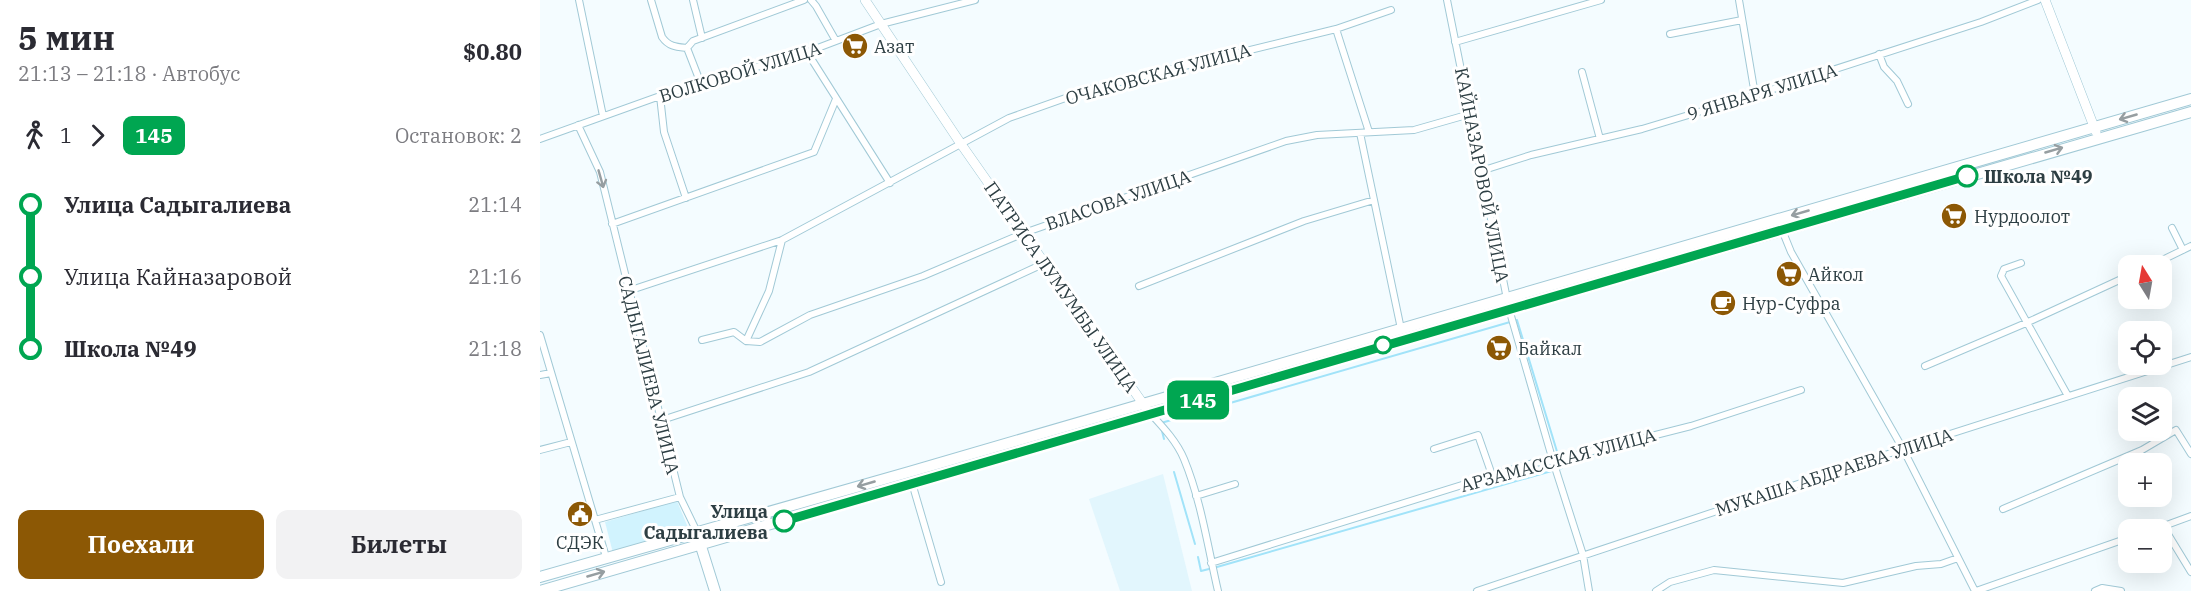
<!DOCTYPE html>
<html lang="ru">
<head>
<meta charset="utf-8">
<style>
	:root { --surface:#fff; --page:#f2f2f3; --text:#2b2b33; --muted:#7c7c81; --accent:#8c5805 }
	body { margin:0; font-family:"IBM Plex Serif",serif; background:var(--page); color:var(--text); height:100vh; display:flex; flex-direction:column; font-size:22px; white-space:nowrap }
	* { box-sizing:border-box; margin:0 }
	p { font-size:20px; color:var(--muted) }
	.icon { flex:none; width:33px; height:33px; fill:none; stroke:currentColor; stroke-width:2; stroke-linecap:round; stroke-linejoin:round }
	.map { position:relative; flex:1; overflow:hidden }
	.drawer { display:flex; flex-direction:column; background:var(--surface); width:540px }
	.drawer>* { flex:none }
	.badge { padding:0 12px; border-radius:9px; font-size:21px; line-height:39px }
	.needle { width:39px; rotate:349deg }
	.buttons { position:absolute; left:1578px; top:255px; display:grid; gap:12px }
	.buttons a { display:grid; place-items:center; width:54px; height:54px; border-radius:12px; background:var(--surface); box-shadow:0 6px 24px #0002; font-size:30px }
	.map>.badge { position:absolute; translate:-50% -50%; box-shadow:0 0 0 3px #fff }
	.legs { display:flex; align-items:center; gap:9px; height:66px; padding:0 18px; font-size:20px }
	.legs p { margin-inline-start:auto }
	.headline { display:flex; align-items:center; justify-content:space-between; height:102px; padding:0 18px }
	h1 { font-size:33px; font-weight:700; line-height:45px }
	.action { display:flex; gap:12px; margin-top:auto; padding:12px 18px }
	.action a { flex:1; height:69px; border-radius:12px; background:var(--accent); color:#fff; font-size:24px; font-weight:700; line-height:69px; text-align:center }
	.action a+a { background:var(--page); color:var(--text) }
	ul { padding:0 18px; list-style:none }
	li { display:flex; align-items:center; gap:21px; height:72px; font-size:22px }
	li i { display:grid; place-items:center; width:9px; height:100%; margin:0 8px; background:currentColor }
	li i::after { content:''; width:15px; height:15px; margin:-8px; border:4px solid; border-radius:50%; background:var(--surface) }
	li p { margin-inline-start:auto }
	li:first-child i { background:linear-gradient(#0000 50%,currentColor 0) }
	li:last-child i { background:linear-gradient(currentColor 50%,#0000 0) }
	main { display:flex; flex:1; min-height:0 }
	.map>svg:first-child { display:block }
	.built { fill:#e2f6fd }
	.green { fill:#d1f3fe }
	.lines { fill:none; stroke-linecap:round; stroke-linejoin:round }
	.stream { stroke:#a1e3f9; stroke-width:2 }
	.street-casing { stroke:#a1c9d6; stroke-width:8 }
	.secondary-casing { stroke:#a1c9d6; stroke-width:10 }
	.primary-casing { stroke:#a1c9d6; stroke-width:12 }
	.street { stroke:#fff; stroke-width:6 }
	.secondary { stroke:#fff; stroke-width:9 }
	.primary { stroke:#fff; stroke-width:10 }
	.oneway { stroke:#969ea1 }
	.line-1-casing { stroke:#fff; stroke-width:14 }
	.line-1 { stroke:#00a651; stroke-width:9 }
	.stop-1-dot { fill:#fff; stroke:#00a651; stroke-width:3 }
	.labels { text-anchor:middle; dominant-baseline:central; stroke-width:6; stroke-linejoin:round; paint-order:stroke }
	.poi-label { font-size:18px; fill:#2d3e43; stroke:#fff; text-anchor:start }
	.street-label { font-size:18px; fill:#2d3e43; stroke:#fff }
	.stop-label { font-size:18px; font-weight:bold; fill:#2d3e43; stroke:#fff; text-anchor:start }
</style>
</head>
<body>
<main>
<section class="drawer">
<div class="headline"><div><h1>5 мин</h1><p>21:13 – 21:18 · Автобус</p></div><b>$0.80</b></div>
<div class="legs"><svg class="icon" aria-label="walk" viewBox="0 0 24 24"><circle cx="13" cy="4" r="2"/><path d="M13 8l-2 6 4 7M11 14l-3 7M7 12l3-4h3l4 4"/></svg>1<svg class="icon" aria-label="forward" viewBox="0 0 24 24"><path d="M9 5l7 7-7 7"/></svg><b class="badge" style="background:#00a651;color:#fff">145</b><p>Остановок: 2</p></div>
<ul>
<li><i style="color:#00a651"></i><b>Улица Садыгалиева</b><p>21:14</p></li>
<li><i style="color:#00a651"></i><span>Улица Кайназаровой</span><p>21:16</p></li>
<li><i style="color:#00a651"></i><b>Школа №49</b><p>21:18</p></li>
</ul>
<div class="action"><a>Поехали</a><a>Билеты</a></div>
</section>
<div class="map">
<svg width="1651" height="591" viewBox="0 0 1651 591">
	<rect width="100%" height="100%" fill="#f4fcff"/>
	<path class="built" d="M623,474L652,591H580L549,499Z"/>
	<path class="green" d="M137,501L149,530L73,553L65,522Z"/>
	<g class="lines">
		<path class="stream" d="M621,423L977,320L1022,468L677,567
			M621,427L624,439
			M634,472L655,544
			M658,557L661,571L669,569"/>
		<g class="street-casing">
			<path id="street" d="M39,0L63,116
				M111,0L122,37C129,47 137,47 147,48
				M153,0L162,38
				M271,0L276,6L296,41
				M907,0L967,299
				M1199,0L1215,95
				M796,29L829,132
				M1130,34L1202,20
				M915,42L1061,0
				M267,52L350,183
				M1339,54L1344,67L1357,81L1368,104
				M1042,72L1060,139
				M161,84L147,48L153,41L264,0
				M120,96L124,132L146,198
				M38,125L60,172L140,497L157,532
				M820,133L861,329
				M0,139L120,96L267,52L341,24L435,0
				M941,171L991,155L1102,129L1215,95L1441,22L1498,0
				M1238,220L1251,252L1363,449L1435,591
				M72,224L274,152L296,99
				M1632,228L1643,250
				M1481,263L1464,269L1461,276L1528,396
				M1610,266L1651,246
				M599,286L764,221L834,200
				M88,291L242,240L469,118L551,89L796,29L851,10
				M969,309L1013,461L1043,555L1049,591
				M0,335L66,557
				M162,340L194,332L206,341L220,342L270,315L383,276L484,233L746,141L777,135L874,130L930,114
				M206,341L229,291L242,240
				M1385,366L1486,323L1588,276
				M0,375L11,373
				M611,414C623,427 637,442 644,459C661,500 668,548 678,591
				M122,420L269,372L505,263
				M894,449L938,435L952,475
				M0,450L31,442
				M372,483L401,582
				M656,496L695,484
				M1463,509L1602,450L1636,430L1651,454
				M55,520L140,497
				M1623,526L1651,572
				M1613,530L1651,516
				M671,563L993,463L1013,461L1151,426L1261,390
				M937,591L1363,449L1651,357
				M1116,591L1130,582L1174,570L1303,583L1376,566L1401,564L1418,558
				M1436,591L1588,538
				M1555,591L1562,588L1581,591"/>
		</g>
		<g class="secondary-casing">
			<path id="secondary" d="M325,0L421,144L606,408
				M1505,0L1556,132"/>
		</g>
		<g class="primary-casing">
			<path id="primary" d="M159,540L175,591
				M0,577L369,472L1651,99
				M0,591L1651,112"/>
		</g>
		<use href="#street" class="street"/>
		<use href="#secondary" class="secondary"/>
		<use href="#primary" class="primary"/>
	</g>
	<defs><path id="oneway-shaft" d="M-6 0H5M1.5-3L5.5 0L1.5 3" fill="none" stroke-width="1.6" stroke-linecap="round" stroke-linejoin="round" transform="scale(1.5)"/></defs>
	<g class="oneway">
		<use href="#oneway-shaft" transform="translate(1588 117) rotate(164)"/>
		<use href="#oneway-shaft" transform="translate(1514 150) rotate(-16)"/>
		<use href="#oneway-shaft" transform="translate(61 179) rotate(74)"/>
		<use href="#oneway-shaft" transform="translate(1260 213) rotate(164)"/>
		<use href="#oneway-shaft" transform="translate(326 484) rotate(164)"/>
		<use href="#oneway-shaft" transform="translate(56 574) rotate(-16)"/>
	</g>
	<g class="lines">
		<g class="line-1-casing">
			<path id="line-1" d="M244,521L1427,176"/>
		</g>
		<use href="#line-1" class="line-1"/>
	</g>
	<defs>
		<g id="supermarket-disc" transform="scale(1.35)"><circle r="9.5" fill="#8c5805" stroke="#fff"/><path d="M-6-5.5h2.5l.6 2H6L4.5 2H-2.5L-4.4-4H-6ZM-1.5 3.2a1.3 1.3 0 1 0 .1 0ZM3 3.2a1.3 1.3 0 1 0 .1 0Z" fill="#fff"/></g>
		<g id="cafe-disc" transform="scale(1.35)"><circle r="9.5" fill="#8c5805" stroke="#fff"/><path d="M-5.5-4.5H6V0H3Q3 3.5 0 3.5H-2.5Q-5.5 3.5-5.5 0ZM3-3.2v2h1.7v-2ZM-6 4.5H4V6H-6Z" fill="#fff"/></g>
		<g id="civic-disc" transform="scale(1.35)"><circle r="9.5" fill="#8c5805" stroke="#fff"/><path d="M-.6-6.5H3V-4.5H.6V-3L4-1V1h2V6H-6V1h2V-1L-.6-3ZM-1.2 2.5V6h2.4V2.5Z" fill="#fff"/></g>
	</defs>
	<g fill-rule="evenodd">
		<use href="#supermarket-disc" x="315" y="46"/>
		<use href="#supermarket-disc" x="1414" y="216"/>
		<use href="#supermarket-disc" x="1249" y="274"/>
		<use href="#cafe-disc" x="1183" y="303"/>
		<use href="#supermarket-disc" x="959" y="348"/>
		<use href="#civic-disc" x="40" y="514"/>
	</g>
	<g class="stop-1-dot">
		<circle cx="1427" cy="176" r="10"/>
		<circle cx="843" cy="345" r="8"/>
		<circle cx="244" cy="521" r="10"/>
	</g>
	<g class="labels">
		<g class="poi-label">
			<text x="334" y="46">Азат</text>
			<text x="1434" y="216">Нурдоолот</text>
			<text x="1268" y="274">Айкол</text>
			<text x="1202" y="303">Нур-Суфра</text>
			<text x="978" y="348">Байкал</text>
			<text x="40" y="542" text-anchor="middle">СДЭК</text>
		</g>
		<g class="street-label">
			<text transform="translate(200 72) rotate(-17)">ВОЛКОВОЙ УЛИЦА</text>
			<text transform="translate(618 74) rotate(-15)">ОЧАКОВСКАЯ УЛИЦА</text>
			<text transform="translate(1222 92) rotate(-17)">9 ЯНВАРЯ УЛИЦА</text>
			<text transform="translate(942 175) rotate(79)">КАЙНАЗАРОВОЙ УЛИЦА</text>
			<text transform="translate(578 200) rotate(-19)">ВЛАСОВА УЛИЦА</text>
			<text transform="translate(521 287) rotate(55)">ПАТРИСА ЛУМУМБЫ УЛИЦА</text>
			<text transform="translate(109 375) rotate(76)">САДЫГАЛИЕВА УЛИЦА</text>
			<text transform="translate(1018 460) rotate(-15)">АРЗАМАССКАЯ УЛИЦА</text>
			<text transform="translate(1294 472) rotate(-18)">МУКАША АБДРАЕВА УЛИЦА</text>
		</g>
		<g class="stop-label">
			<text x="1444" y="176">Школа №49</text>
			<text x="228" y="511" text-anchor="end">Улица<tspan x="228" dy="21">Садыгалиева</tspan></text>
		</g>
	</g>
</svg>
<div class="buttons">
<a><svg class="needle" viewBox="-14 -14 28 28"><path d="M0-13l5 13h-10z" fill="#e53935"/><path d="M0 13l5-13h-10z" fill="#7c7c81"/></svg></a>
<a><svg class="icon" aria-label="locate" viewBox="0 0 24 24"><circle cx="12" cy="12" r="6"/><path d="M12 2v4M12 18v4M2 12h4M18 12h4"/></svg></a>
<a><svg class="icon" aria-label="layers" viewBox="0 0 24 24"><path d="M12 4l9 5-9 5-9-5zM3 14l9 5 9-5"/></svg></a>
<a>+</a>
<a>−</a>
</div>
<b class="badge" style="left:658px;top:400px;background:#00a651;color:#fff">145</b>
</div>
</main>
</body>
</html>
